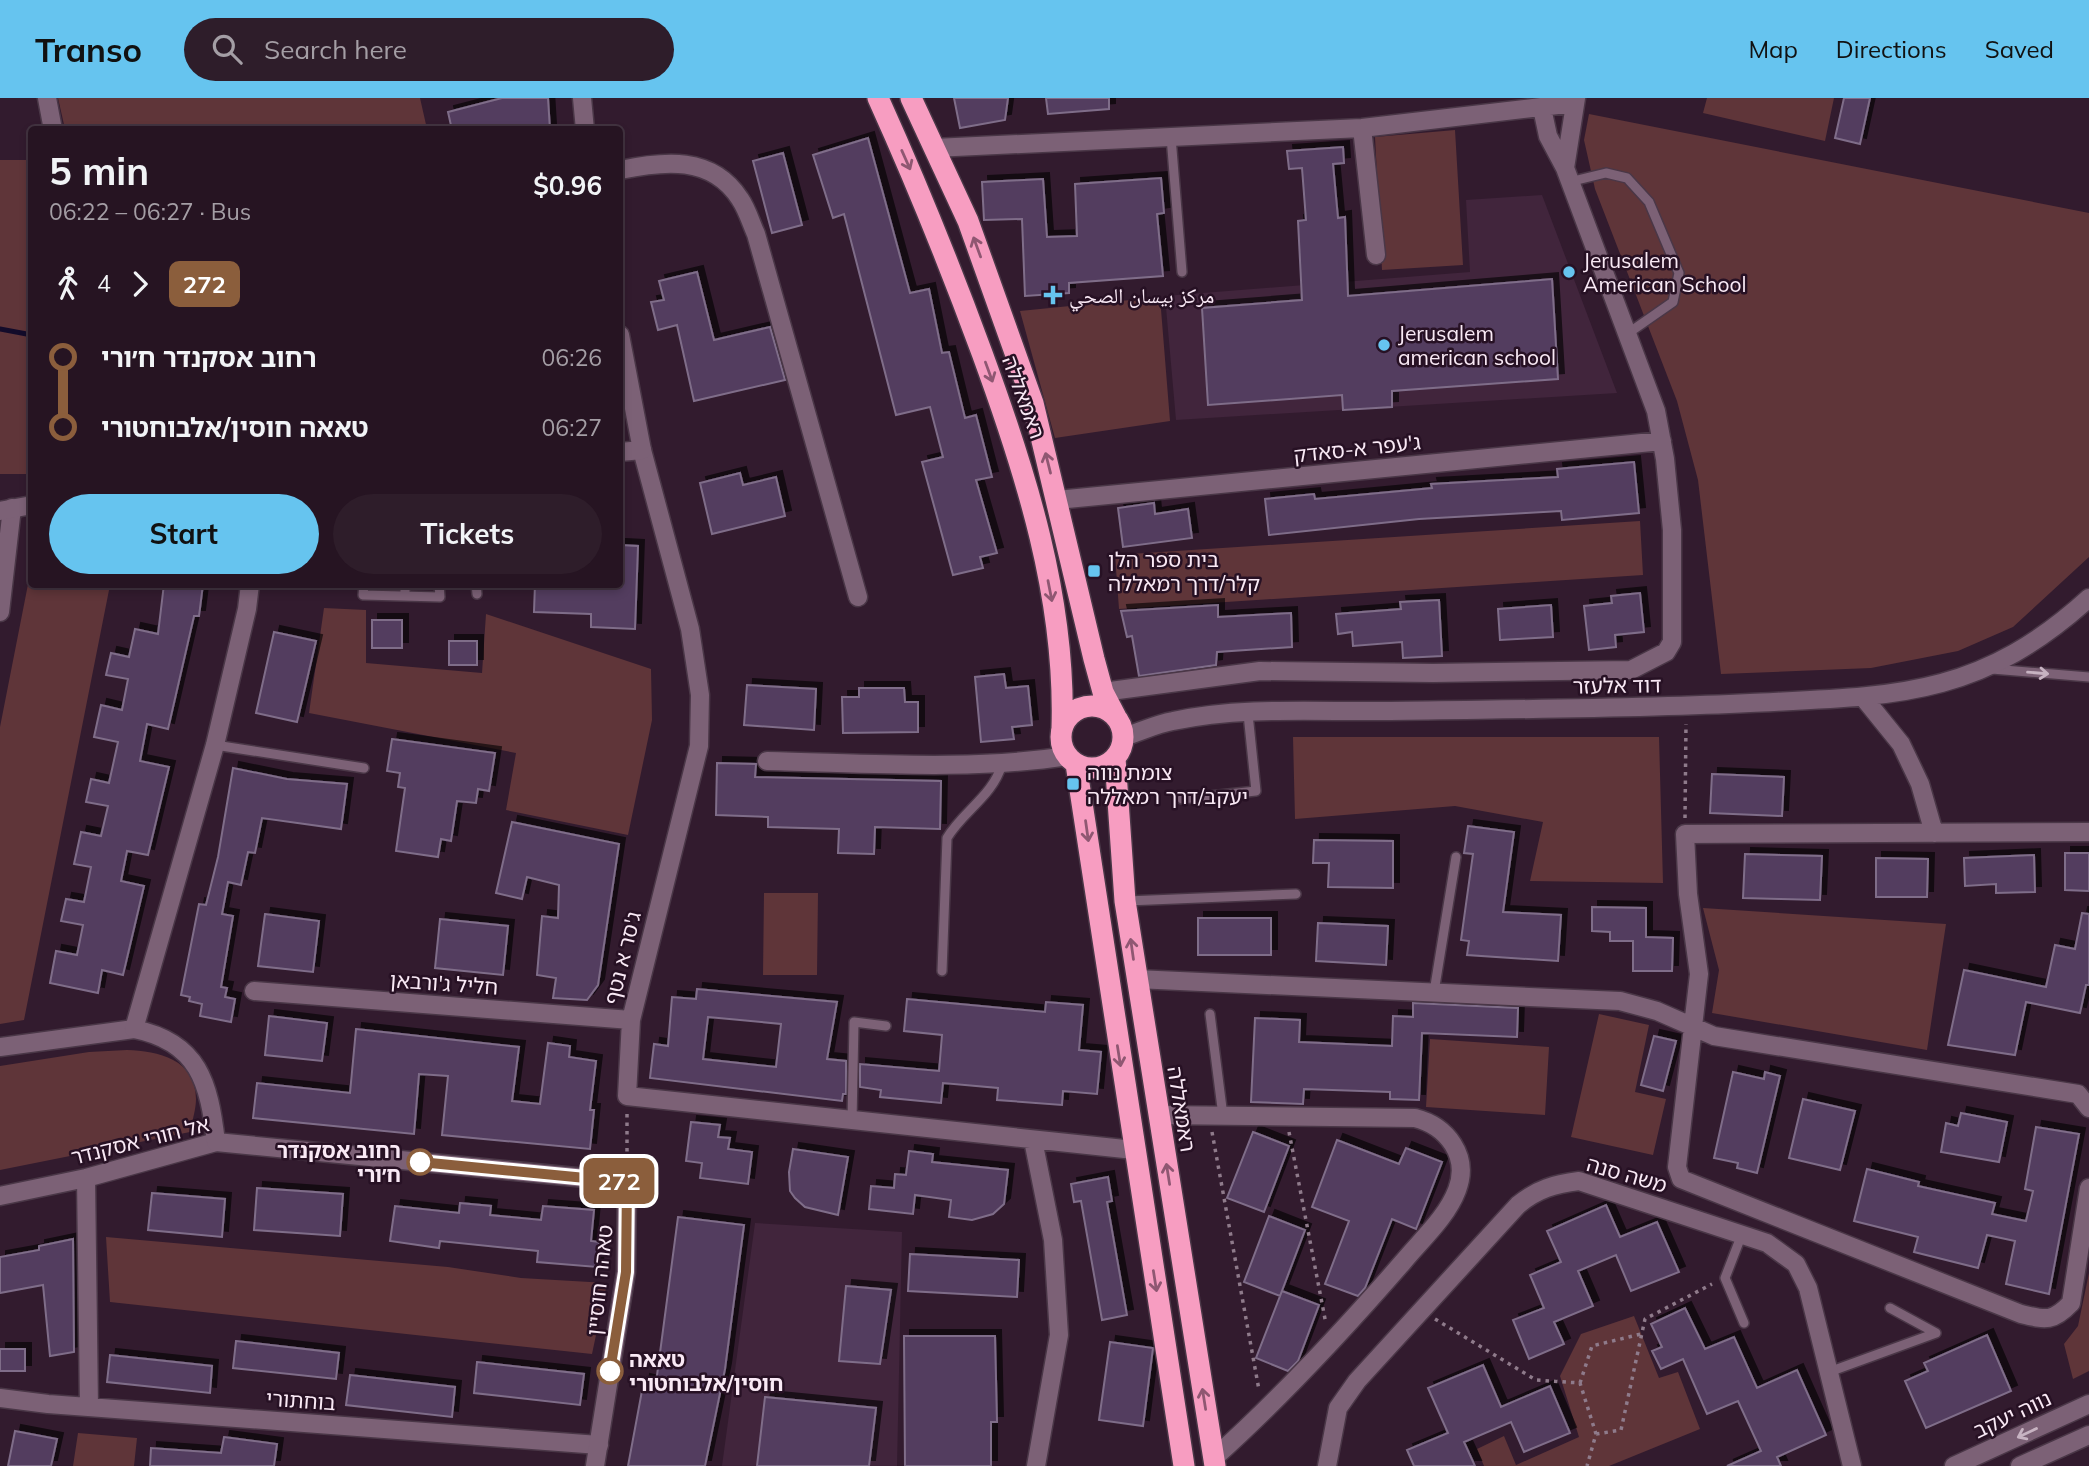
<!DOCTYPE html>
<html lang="en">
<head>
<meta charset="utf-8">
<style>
	:root { --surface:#261422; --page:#2e1d2a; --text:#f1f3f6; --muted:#a49ea5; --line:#423340; --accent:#66c4ef }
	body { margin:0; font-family:Mulish,"Noto Naskh Arabic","Noto Sans Hebrew",sans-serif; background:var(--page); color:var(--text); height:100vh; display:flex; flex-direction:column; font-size:26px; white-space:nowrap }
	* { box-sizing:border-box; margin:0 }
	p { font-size:23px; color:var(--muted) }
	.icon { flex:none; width:38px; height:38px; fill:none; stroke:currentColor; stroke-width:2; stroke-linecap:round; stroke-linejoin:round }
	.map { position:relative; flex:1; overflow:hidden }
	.drawer { position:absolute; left:28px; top:28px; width:595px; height:462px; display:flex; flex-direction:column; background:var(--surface); border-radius:7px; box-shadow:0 4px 10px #0003,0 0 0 2px var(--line) }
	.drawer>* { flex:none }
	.badge { padding:0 14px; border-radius:10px; font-size:24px; line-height:46px }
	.map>.badge { position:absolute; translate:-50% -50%; box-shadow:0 0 0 4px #fff }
	.legs { display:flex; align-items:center; gap:10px; height:77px; padding:0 21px; font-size:23px }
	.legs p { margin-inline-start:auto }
	.overview { display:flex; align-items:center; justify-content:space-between; height:119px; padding:0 21px }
	h1 { font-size:38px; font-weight:700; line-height:52px }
	.primary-button { display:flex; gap:14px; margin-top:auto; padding:14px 21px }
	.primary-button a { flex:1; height:80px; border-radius:42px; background:var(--accent); color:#111; font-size:28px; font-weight:700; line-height:80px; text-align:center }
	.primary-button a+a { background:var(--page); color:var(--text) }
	ul { padding:0 21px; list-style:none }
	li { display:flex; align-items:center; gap:24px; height:70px; font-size:26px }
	li i { display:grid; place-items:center; width:10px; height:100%; margin:0 9px; background:currentColor }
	li i::after { content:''; width:18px; height:18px; margin:-9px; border:5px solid; border-radius:50%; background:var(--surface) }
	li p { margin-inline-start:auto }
	li:first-child i { background:linear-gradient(#0000 50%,currentColor 0) }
	li:last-child i { background:linear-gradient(currentColor 50%,#0000 0) }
	header { display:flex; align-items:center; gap:42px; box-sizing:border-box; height:98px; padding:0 35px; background:var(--accent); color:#111 }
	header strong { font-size:33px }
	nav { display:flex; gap:38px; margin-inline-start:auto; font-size:24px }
	.search { width:490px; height:63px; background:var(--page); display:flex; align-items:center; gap:18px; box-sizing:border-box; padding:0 24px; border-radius:38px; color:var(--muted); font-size:26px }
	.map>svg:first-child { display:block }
	.built { fill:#41253c }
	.green { fill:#5f3539 }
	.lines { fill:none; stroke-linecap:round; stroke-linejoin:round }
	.stream { stroke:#130b2a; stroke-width:5 }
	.building { fill:#523d5e; stroke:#7f6d89; stroke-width:2; fill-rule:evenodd; filter:url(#shadow) }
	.lane-casing { stroke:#4a3747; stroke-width:12 }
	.street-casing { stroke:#4a3747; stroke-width:21 }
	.secondary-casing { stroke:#4a3747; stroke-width:21 }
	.highway-casing { stroke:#4a3747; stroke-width:24 }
	.path { stroke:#8f7b8b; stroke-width:3.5; stroke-dasharray:3.5 5; stroke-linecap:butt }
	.lane { stroke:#7c6176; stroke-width:9 }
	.street { stroke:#7c6176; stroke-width:18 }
	.secondary { stroke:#7c6176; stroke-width:18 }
	.highway { stroke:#f79dc1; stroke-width:21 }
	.oneway { stroke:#8f5772 }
	.oneway2 { stroke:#c7b3c2 }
	.line-1-casing { stroke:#fff; stroke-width:16 }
	.line-1 { stroke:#8b5e3c; stroke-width:10 }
	.poi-dot { fill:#66c4ef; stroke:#271124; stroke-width:2.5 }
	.stop-1-dot { fill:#fff; stroke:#8b5e3c; stroke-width:3.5 }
	.labels { text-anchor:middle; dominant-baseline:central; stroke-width:5; stroke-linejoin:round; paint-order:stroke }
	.poi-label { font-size:21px; fill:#f9e9f5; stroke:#271124; text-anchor:start }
	.street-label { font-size:21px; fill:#f9e9f5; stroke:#271124 }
	.stop-label { font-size:21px; font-weight:bold; fill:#f9e9f5; stroke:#271124; text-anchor:end }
</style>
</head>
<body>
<header>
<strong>Transo</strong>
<div class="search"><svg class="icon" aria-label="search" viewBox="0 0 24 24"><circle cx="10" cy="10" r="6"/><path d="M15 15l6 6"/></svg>Search here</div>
<nav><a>Map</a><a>Directions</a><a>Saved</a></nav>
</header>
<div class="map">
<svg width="2089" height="1368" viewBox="0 0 2089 1368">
	<defs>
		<filter id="shadow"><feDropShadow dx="6" dy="-6" stdDeviation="0" flood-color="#0009"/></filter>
	</defs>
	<rect width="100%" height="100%" fill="#321b2e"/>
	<path class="built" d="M1542,97L1617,295L1176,322L1165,198L1470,174L1466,102Z
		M755,1125L902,1134L897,1368H722Z"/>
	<path class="green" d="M58,0H420L427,31H65Z
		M1707,0H1834L1825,43L1703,15Z
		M1589,16L2089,115V459L2013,529L1958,553L1871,570L1721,576L1698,382L1677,303L1595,91L1584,42Z
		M1455,32L1463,167L1382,172L1375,39Z
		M0,62H31V376H0Z
		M1160,199L1170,323L1055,340L1020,213Z
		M1640,423L1643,477L1119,511L1115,457Z
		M31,471L32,486L110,487L24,922L0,926V629Z
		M324,510L366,512V565L482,575L486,516L651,571L652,622L628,737L506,712L516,655L309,615Z
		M1293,639H1659L1663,785L1530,783L1543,724L1455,708L1295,721Z
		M764,795H818L817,877H763Z
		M1703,810L1946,826L1927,952L1712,915L1719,872Z
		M1599,916L1649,927L1635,994L1666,1001L1653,1057L1571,1039Z
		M1430,941L1549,949L1545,1017L1426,1009Z
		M127,952C158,953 196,961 196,1001C196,1011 192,1024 190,1034L0,1072V968L89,954Z
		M106,1139L448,1169L521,1180L607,1185L592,1256L110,1204Z
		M2089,1175V1273L2073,1281L2064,1246L2078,1228Z
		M1634,1218L1659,1280L1678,1274L1700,1331L1609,1368H1484L1477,1351L1504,1338L1516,1367L1579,1339L1560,1278L1581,1236Z
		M78,1335L137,1340L134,1368H73Z"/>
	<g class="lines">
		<path class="stream" d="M0,231L32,237"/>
	</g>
	<path class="building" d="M502,0H548L550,32H452L448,14Z
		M954,0H1008L1005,22L960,30Z
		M1046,0H1109V11L1048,16Z
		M1844,0H1870L1860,46L1835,40Z
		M868,40L910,195L929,191L942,255L949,254L965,320L976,317L992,379L976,382L997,455L980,459L983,470L953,477L922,364L943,359L930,309L896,317L844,116L833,120L813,57Z
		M1343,49L1344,65L1333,66L1338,120L1345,119L1348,198L1552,181L1558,281L1392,293V309L1343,312L1342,297L1208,307L1202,210L1302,202L1298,123L1306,122L1302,70L1289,71L1287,53Z
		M783,55L802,127L772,135L753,63Z
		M1161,80L1164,115L1157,116L1163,178L1069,185V195L1025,198L1022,121L984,122L982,84L1043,81L1047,139L1077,138L1075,86Z
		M697,174L714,242L770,229L785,282L694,303L677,227L658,232L651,204L664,202L659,183Z
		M1634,364L1639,415L1562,422L1561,413L1419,421L1269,437L1265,401L1314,396L1315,401L1432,390L1431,386L1558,379L1557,371Z
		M740,375L743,387L776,379L785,418L712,436L700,385Z
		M1154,405L1155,416L1188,411L1192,440L1123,449L1118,410Z
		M620,447L638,448L635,531L591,529V516L534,514L535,486H620Z
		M164,486H203L199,518H194L168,631L147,626L140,663L169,669L148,757L127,753L121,783L144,788L123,877L102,872L98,895L50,885L56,853L77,857L83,827L61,823L66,801L84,804L91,769L74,766L81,734L101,738L108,708L86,704L91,681L109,685L118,644L94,639L101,607L122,612L128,581L106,577L111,555L129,559L135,531L158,536Z
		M1640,495L1644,534L1615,537L1616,549L1589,552L1584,508L1612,505L1611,498Z
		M1439,502L1442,558L1403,560L1402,544L1353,548L1352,534L1338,536L1336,516L1401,511L1400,504Z
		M1218,507V519L1291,515L1292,549L1217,554L1216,567L1139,578L1132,538L1127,539L1121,513Z
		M1551,507L1553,539L1500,542L1498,511Z
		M372,522H402V550H372Z
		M274,534L316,543L297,624L256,615Z
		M449,543H477V567H449Z
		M1004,576L1006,590L1028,588L1032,627L1012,629L1014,641L981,644L975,579Z
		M747,587L816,591L814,632L744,627Z
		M859,590H904L905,604H918V634L843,635L842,599H859Z
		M392,641L495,655L489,693L478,691L476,705L457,703L451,743L441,741L438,759L396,753L405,690L398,689L400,675L387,673Z
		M717,665L756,666L755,679L941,683L940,731L875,729L874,756L838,755L839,731L768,729V719L716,717Z
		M233,670L287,681L347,686L341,731L262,720L255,755L248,754L241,787L228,784L222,816L233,818L221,889L227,890L225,899L235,901L231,924L200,918L202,906L189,903L190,899L181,897L199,806L206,807L218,759Z
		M1712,676L1784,679L1782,718L1710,715Z
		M512,724L619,746L598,887L587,902L553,900L556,880L537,877L542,818L558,820L559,787L527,779L522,801L496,795Z
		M1468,728L1514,734L1503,814L1561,817L1558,863L1467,857L1469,843L1461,842L1473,756L1464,755Z
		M1314,742L1393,743V790L1328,789L1329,765H1313Z
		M2065,755H2089V793L2065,792Z
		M1745,756L1822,758L1820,802L1743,800Z
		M2034,757L2035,794L1996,795V786L1965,788L1964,760Z
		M1876,760L1928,761L1927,799H1876Z
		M1592,809L1646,810V839L1673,840L1672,873H1633V843H1610V834L1592,833Z
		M2082,815L2089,816V887H2086L2080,915L2026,904L2015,957L1948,947L1964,872L2046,889L2055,847L2075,851Z
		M265,816L319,823L313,874L258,868Z
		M1198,820H1271V857H1198Z
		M440,821L508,828L503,877L435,870Z
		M1318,825L1388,828L1386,867L1316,863Z
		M697,891L837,904L827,961L846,963V996H843L842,1003L650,980L654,946L668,948L672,899L696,901ZM708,919L781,926L776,969L703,961Z
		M907,901L1045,914L1046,904L1083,907L1079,952L1101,954L1097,996L1063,993L1062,1007L997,1002L998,990L943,985L941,1005L880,999L881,992L860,989V966L939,973L942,937L904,933Z
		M1413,905L1518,910L1517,939L1422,935L1419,1002L1390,1001V994L1304,991L1303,1006L1251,1004L1255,920L1300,922L1299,944L1392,948L1393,918L1413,919Z
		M269,918L327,925L322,963L265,957Z
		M356,931L519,949L512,1003L540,1006L548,945L570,948L569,959L596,963L590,1012H594L590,1051L442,1037L448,978L419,976L414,1036L253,1020L257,985L350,995Z
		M1654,938L1676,943L1663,993L1641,987Z
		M1733,974L1764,981L1765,974L1780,978L1757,1075L1737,1070L1738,1065L1714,1060Z
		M1803,1001L1855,1013L1840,1072L1789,1060Z
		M1961,1015L2007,1024L1999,1064L1941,1054L1946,1025L1958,1028Z
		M691,1024L720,1027L718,1039L730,1040L728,1051L752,1054L748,1086L700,1080L702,1065L686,1063Z
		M2036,1029L2079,1036L2049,1196L2006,1186L2015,1143L1987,1137L1978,1170L1914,1154L1918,1139L1854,1123L1867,1071L1919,1084L1918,1088L1995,1105L1992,1116L2026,1123L2033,1093L2025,1091Z
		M1253,1034L1289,1048L1264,1114L1227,1100Z
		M1337,1042L1399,1066L1406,1050L1442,1064L1416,1131L1392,1121L1365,1190L1358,1198L1325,1186L1349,1123L1312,1109Z
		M793,1051L848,1059L838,1117L805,1109L795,1100L790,1093L789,1074Z
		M909,1053L933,1056L932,1064L1008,1072L1004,1106L993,1116L972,1122L949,1119L951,1102L915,1097L913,1116L869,1111L871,1088L894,1090L895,1076L906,1077Z
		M1108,1079L1112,1103L1107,1104L1127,1217L1102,1222L1081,1103L1074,1104L1071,1086Z
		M257,1090L343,1096L340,1138L254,1132Z
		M152,1095L225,1101L222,1139L148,1132Z
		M460,1105L491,1108L490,1117L541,1122L543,1108L594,1112L591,1143L599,1144L597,1169L537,1164L538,1153L440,1143L439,1150L390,1143L395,1108L459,1115Z
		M1606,1107L1620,1139L1657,1124L1679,1174L1631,1193L1616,1157L1578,1173L1593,1208L1554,1224L1564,1246L1529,1261L1513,1222L1544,1210L1530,1177L1561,1164L1547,1133Z
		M1269,1118L1305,1132L1280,1198L1244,1184Z
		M678,1119L744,1127L725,1271L705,1368H628L644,1282L656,1285Z
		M73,1141L74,1254L50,1258L43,1187L0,1195V1159L39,1152V1148Z
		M910,1156L1019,1162L1017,1199L908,1193Z
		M846,1188L891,1192L880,1266L839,1263Z
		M1282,1193L1319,1207L1298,1263L1288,1273L1256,1260Z
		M1685,1210L1705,1251L1734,1239L1757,1290L1797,1272L1826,1337L1777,1359L1781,1368H1727L1761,1353L1738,1303L1707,1316L1683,1261L1661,1271L1652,1253L1662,1249L1651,1226Z
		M1987,1237L2011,1293L1926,1330L1905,1283L1928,1273L1924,1265Z
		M904,1238H995L997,1324H991V1368H905Z
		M236,1243L339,1255L336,1281L233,1270Z
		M1110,1244L1153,1250L1143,1328L1099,1322Z
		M0,1251H25V1273H0Z
		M110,1257L212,1268L210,1295L107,1284Z
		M477,1264L584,1276L580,1307L474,1295Z
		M1483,1267L1501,1309L1550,1288L1570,1335L1524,1354L1511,1324L1464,1344L1475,1368H1414L1407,1352L1448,1335L1428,1290Z
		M350,1277L455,1289L452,1319L346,1307Z
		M765,1299L876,1310L869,1368H757Z
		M15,1333L57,1341L51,1368H8Z
		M224,1339L277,1346L274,1368H150L151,1350L221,1355Z"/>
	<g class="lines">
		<g class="lane-casing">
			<path id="lane" d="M1171,39L1182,174
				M1569,84L1606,75L1627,80L1649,104L1679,175L1673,204L1627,236
				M364,486L363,497L440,499L439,486
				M405,486V498
				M476,486L477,496
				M1992,571L2089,579
				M215,647L364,670
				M1182,701L1256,693L1248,616
				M1127,803L1296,796
				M942,873L947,740C963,713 993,698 1002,666
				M1434,894L1456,759
				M1210,916L1223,1018
				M852,1023L854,924L886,928
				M1742,1136L1725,1180L1744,1225
				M1829,1274L1936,1235L1890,1210"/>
		</g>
		<g class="street-casing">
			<path id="street" d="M47,0L53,32
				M1362,30L1376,157
				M934,50L1362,30L1575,5
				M1565,70L1576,0
				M620,72C663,63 712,57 740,101C747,111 751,125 756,136L858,499
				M642,352L690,531L700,597L699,648L631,922L627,998L1134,1052
				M1057,402L1662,343
				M0,514L12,410
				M1103,594L1260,573L1433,575L1631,572L1666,554L1672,544V432L1665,361L1656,313L1565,70L1548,38L1542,10
				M1863,599L1901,646L1920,686L1934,735
				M1123,639C1140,634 1156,626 1173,623C1243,608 1319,614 1390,613C1510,611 1630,611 1750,605C1891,598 1978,601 2089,500
				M767,663C867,665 969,673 1068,658
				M2089,734L1685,736L1688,796L1699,876L1677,1069L1681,1081L2021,1216C2046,1222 2053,1224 2071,1205L2089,1090
				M1136,881L1620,903L1657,913L1714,938L2078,996L2089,1010
				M254,893L631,922
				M0,949L134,931
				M1158,1017L1415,1020C1447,1028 1470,1058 1457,1092C1447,1119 1421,1142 1403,1164C1343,1233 1282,1299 1214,1360
				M1033,1042L1053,1142L1059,1237L1036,1368
				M86,1080L89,1309
				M0,1098L86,1080L216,1044
				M0,1300L48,1306L599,1347
				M1327,1368L1338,1310L1357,1283L1518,1107C1537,1091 1555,1086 1579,1083L1767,1145L1796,1166L1808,1190L1852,1368"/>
		</g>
		<g class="secondary-casing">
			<path id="secondary" d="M582,0L585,32
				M620,237L642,352L620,354
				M0,413L32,407
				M250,486L247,511L215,647L134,931C199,944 209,985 216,1044L627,1084L626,1174L595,1368
				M1954,1368L2089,1306
				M2020,1368L2089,1337"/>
		</g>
		<g class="highway-casing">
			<path id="highway" d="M878,0C916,84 950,168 982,255C1026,375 1066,501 1062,630
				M911,0L968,123L1033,305L1094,561L1103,594L1116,619
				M1061 639a31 31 0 1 1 62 0a31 31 0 1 1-62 0Z
				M1115,660L1125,803L1215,1368
				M1076,666L1184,1368"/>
		</g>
		<path class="path" d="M1685,720L1686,626
			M627,1016V1068
			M1212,1034L1259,1292
			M1289,1034L1326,1226
			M1435,1221L1536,1282L1580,1285L1596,1336L1587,1368
			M1580,1285L1592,1248L1641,1236
			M1596,1336L1621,1332L1645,1221L1712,1186"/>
		<use href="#lane" class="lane"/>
		<use href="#street" class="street"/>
		<use href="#secondary" class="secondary"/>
		<use href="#highway" class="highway"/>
	</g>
	<defs><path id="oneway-shaft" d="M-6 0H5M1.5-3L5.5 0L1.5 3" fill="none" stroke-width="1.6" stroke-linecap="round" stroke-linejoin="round" transform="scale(1.75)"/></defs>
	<g class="oneway">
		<use href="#oneway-shaft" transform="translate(906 62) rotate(66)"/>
		<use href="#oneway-shaft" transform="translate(977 149) rotate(-110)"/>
		<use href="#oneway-shaft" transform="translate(989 274) rotate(70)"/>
		<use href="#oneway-shaft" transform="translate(1048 365) rotate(-104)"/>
		<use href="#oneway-shaft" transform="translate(1050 493) rotate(79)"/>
		<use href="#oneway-shaft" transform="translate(1087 733) rotate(82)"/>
		<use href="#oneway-shaft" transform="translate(1132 851) rotate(-98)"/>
		<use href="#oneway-shaft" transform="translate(1119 958) rotate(81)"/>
		<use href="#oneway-shaft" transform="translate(1168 1076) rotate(-99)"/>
		<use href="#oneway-shaft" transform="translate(1155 1183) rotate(81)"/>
		<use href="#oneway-shaft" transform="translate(1204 1301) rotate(-99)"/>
	</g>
	<g class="oneway2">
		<use href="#oneway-shaft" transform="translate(2038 575) rotate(5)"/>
		<use href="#oneway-shaft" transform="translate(2027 1335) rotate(155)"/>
	</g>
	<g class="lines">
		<g class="line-1-casing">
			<path id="line-1" d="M420,1064L627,1084L626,1174L610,1273"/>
		</g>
		<use href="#line-1" class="line-1"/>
	</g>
	<g class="poi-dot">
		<circle cx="1569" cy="174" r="7"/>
		<path d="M1049.5 186.5h7v7h7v7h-7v7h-7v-7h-7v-7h7z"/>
		<circle cx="1384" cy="247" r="7"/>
		<rect x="1087" y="466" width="14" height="14" rx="3.5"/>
		<rect x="1066" y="679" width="14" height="14" rx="3.5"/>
	</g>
	<g class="stop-1-dot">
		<circle cx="420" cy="1064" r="12"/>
		<circle cx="610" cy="1273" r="12"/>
	</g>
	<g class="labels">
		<g class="poi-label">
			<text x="1583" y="162">Jerusalem<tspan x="1583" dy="24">American School</tspan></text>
			<text x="1069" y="197">مركز بيسان الصحي</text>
			<text x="1398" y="235">Jerusalem<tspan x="1398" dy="24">american school</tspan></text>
			<text x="1108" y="461">בית ספר הלן<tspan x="1108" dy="24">קלר/דרך רמאללה</tspan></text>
			<text x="1087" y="674">צומת נווה<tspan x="1087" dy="24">יעקב/דרך רמאללה</tspan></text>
		</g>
		<g class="street-label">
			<text transform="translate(1024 299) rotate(70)">ראמאללה</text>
			<text transform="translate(1357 350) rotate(-6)">ג'עפר א-סאדק</text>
			<text transform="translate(1617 587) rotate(-1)">דוד אלעזר</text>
			<text transform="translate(622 860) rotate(-76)">ג'סר א נטף</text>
			<text transform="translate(444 885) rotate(4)">חליל ג'ורבאן</text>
			<text transform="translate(1182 1011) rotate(81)">ראמאללה</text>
			<text transform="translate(140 1042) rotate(-14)">אל חורי אסקנדר</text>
			<text transform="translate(1627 1076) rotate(16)">משה סנה</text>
			<text transform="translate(599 1182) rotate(-84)">טאהה חוסיין</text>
			<text transform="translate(301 1302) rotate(4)">בוחתורי</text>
			<text transform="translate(2012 1316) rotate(-25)">נווה יעקב</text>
		</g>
		<g class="stop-label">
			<text x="401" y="1052">רחוב אסקנדר<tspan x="401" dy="24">ח׳ורי</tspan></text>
			<text x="629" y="1261" text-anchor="start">טאאה<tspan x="629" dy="24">חוסין/אלבוחטורי</tspan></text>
		</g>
	</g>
</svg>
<b class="badge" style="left:619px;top:1083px;background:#8b5e3c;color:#fff">272</b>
<section class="drawer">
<div class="overview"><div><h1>5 min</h1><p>06:22 – 06:27 · Bus</p></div><b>$0.96</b></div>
<div class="legs"><svg class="icon" aria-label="walk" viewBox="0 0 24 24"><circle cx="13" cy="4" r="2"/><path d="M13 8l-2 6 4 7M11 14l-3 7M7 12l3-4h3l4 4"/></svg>4<svg class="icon" aria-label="forward" viewBox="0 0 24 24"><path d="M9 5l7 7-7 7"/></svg><b class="badge" style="background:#8b5e3c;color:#fff">272</b></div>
<ul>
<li><i style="color:#8b5e3c"></i><b>רחוב אסקנדר ח׳ורי</b><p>06:26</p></li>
<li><i style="color:#8b5e3c"></i><b>טאאה חוסין/אלבוחטורי</b><p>06:27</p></li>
</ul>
<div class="primary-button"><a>Start</a><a>Tickets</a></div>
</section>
</div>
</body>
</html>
